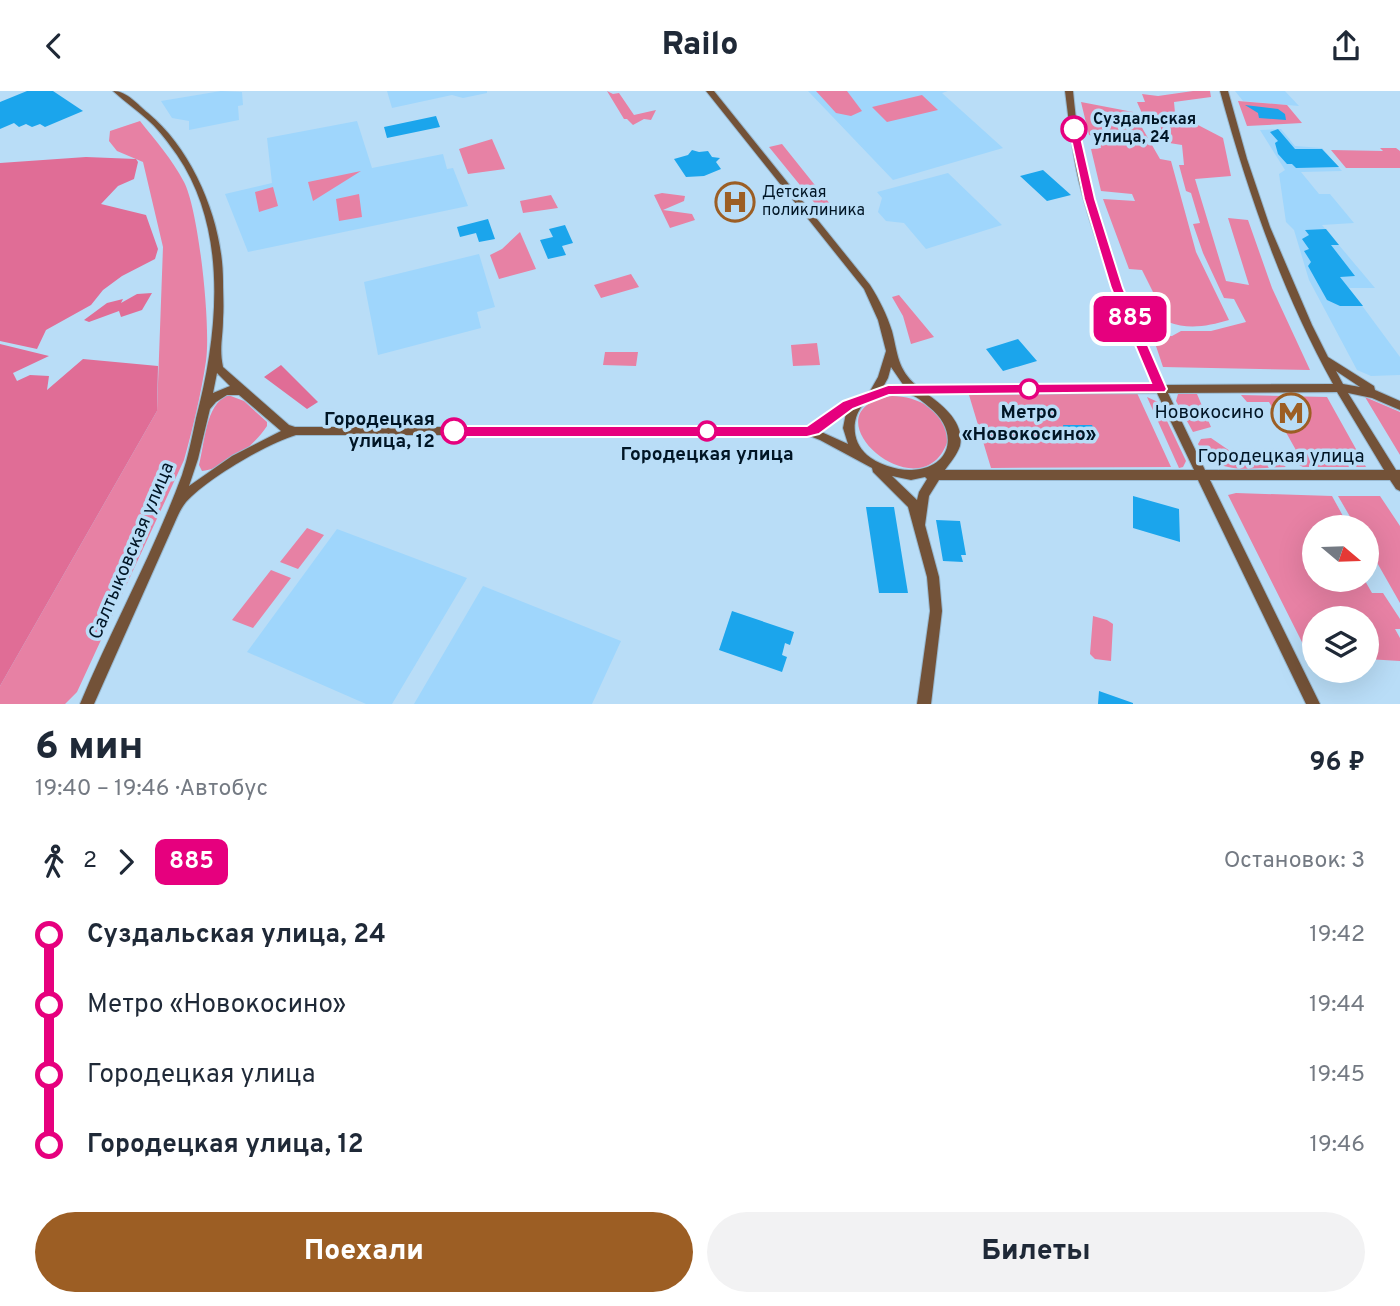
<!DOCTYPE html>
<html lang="ru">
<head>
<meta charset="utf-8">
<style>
	:root { --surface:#fff; --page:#f2f2f3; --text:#1f2937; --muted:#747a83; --accent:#9c5e24 }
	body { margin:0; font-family:Overpass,sans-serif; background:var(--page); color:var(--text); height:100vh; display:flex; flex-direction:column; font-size:26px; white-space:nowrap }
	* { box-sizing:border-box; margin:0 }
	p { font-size:23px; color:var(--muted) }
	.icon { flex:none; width:38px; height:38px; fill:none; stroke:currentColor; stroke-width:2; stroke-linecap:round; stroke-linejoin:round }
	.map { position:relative; height:613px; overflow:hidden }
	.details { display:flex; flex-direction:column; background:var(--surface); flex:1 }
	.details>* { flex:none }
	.badge { padding:0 14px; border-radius:10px; font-size:24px; line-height:46px }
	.needle { width:46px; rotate:109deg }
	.tools { position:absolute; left:1302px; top:424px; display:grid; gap:14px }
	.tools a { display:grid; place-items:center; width:77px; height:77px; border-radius:50%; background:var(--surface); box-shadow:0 7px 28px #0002; font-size:35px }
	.map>.badge { position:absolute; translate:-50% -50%; box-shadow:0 0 0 4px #fff }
	.legs { display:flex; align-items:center; gap:10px; height:77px; padding:0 35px; font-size:23px }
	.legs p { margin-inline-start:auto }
	.overview { display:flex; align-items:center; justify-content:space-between; height:119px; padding:0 35px }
	h1 { font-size:38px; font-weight:800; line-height:52px }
	.cta { display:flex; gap:14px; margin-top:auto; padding:14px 35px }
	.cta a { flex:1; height:80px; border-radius:42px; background:var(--accent); color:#fff; font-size:28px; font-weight:800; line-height:80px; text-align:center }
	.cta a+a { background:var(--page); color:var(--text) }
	ul { padding:0 35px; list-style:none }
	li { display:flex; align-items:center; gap:24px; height:70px; font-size:26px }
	li i { display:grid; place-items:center; width:10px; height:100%; margin:0 9px; background:currentColor }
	li i::after { content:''; width:18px; height:18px; margin:-9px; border:5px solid; border-radius:50%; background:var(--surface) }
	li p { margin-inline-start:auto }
	li:first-child i { background:linear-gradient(#0000 50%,currentColor 0) }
	li:last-child i { background:linear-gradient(currentColor 50%,#0000 0) }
	header { display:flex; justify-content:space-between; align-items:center; height:91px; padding:0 35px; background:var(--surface); font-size:32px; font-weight:800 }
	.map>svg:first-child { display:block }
	.built { fill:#9fd6fc }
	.green { fill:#e781a4 }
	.forest { fill:#e06d96 }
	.building { fill:#1ba5ec }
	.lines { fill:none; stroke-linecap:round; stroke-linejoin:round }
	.secondary-casing { stroke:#98b9d1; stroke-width:2 }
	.secondary { fill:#735238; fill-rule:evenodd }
	.line-1 { fill:#e6007e; stroke:#fff; stroke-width:2 }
	.stop-1-dot { fill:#fff; stroke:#e6007e; stroke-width:3.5 }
	.labels { text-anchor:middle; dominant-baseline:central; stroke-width:7; stroke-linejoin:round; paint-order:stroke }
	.far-stop-label { font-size:16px; font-weight:bold; fill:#001525; stroke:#b9ddf7; text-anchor:start }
	.far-poi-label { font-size:16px; fill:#001525; stroke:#b9ddf7; text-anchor:start }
	.stop-label { font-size:19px; font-weight:bold; fill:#001525; stroke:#b9ddf7 }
	.poi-label { font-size:19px; fill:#001525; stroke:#b9ddf7; text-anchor:end }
	.street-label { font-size:19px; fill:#001525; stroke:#b9ddf7 }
</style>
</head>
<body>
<header><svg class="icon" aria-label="back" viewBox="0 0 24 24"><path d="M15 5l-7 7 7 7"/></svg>Railo<svg class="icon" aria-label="share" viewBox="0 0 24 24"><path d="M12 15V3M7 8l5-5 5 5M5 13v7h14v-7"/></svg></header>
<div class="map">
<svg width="1400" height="613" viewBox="0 0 1400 613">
	<rect width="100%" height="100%" fill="#b9ddf7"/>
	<path class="built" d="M221,0L242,1L243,14L238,15L239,29L189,39V30L172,27L161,10Z
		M387,0H487V2L463,7L452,4L392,17Z
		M808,0H948L942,2L1003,57L893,89Z
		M1235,0H1285L1299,15L1243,10Z
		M357,30L372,77L443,63L447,78L453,77L468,115L248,161L225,103L272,92L267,47Z
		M1281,38L1295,55L1322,57L1342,80L1301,81L1319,103H1330L1354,132L1322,134L1375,197H1349L1400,266V284L1371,285L1357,279L1309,189L1294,139L1286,131L1279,83L1285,79L1260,39Z
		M948,82L1002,134L926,158L904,132L886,130L878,121L882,107L877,101Z
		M479,163L495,216L477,221L481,237L378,264L364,191Z
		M337,438L467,487L392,613H366L247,561Z
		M483,495L621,550L592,613H414Z"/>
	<path class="green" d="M607,0L613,3L619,2L634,24L656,19L651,29L644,28L633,34L627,28H624Z
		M816,0H847L862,20L851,25L836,22Z
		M1193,0H1210L1211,6L1174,11L1175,22L1223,47L1231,85L1195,88L1226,190L1249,194L1228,127L1248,129L1272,197L1310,279L1163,276L1153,246L1172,245L1181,240H1211L1246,231L1234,208L1224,207L1203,162L1193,133L1200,132L1191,102L1186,100L1179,74H1184L1182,54L1163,51L1160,31L1145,29L1137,11H1145L1142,3L1158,5Z
		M922,4L938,19L887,31L872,16Z
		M1238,10L1287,14L1302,32L1247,35Z
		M1081,11L1133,21L1160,68L1171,70L1196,161L1229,229C1208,235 1189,239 1168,231L1142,179L1129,178L1103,108L1135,110L1132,103L1101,100L1091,58L1101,57L1098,46L1089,44Z
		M140,30C155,49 172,68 184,91C199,120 211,236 206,270C201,303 193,337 184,369L77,601L65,613H0V595L157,320L163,156L143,71L117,60L109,50L110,40Z
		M492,48L505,78L468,83L459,58Z
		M782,53L838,123L826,126L769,56Z
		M1380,57H1396L1400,60V77H1346L1331,59L1383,60Z
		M361,80L313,110L308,91Z
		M273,96L278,115L259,121L255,101Z
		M662,102L685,105L684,110L663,119L692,123L695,129L670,137L654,104Z
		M359,103L362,126L339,130L336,108Z
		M551,104L558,117L523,122L520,110Z
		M520,141L536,178L499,188L490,164L502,158Z
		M631,183L639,196L601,207L594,194Z
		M899,204L934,246L911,253L903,225L892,206Z
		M817,252L820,274L793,275L791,254Z
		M605,261H638L636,275L603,274Z
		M1137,302L1171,376L991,377L969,304Z
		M1178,303H1197L1211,336L1193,341L1176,310Z
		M228,304L244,310L267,331V335C255,354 225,378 202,380L199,374C205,352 205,314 228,304Z
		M1241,304L1327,306L1366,376H1303L1282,365L1281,361H1297L1269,311H1247Z
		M892,305C919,305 950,322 947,352C919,425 801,319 892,305Z
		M1147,306L1158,311L1186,370L1183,376L1179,377Z
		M1365,306L1400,321V364Z
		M1211,347L1230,360L1267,362L1286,376C1253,376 1215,387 1198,353L1201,348Z
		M1236,402L1332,405L1349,436H1314V488H1364L1372,502H1383L1400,528V538H1395L1400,547V570L1367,568V527H1314V566L1309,565L1228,404Z
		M1338,405H1380L1400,435V512L1367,454V436H1356Z
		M307,437L324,444L298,478L280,471Z
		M271,479L291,487L253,537L232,529Z
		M1093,525L1107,529L1113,533L1111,570L1095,568L1090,563Z"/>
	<path class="forest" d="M86,66L136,68L138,71L134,88L118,95L101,113L146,124L158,158L155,168L122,185L103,199L91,214L46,239L37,258L0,250V72Z
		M152,202L142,219L121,226L119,220L89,231L84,229L107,212L123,208L121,212L137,203Z
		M0,253L49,265L13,282L17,290L30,284L49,285L47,299L83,268L158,275L157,320L0,595Z
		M281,274L318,311L307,318L264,286Z"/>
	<path class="building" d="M27,0H53L83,20L45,36L40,33L32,36L26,33L19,36L14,32L0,38V11Z
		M1245,14L1278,18L1285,23L1286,29L1259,27L1258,22Z
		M436,25L440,36L387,47L384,36Z
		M1278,38L1295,58H1322L1339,76L1296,77L1292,73H1287L1278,63L1275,52L1278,50L1270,41Z
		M692,59L699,61L708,60L712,66L720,67L716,71L721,78L704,85L686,86L674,68L688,64Z
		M1043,79L1071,104L1047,110L1020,85Z
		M488,128L495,148L479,151L476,142L460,146L457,136Z
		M565,134L573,152L562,155L566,164L548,168L540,149L553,146L549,138Z
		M1326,138L1339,154H1331L1355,185L1340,186L1363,215H1340L1327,209L1308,175L1311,171L1304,160L1309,158L1302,148L1309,144L1305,139Z
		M1018,248L1037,270L1003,280L986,258Z
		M1063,334H1092L1096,343L1065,342Z
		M1133,405L1179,418L1180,451L1133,437Z
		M866,416H894L908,502H879Z
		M936,429L960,430L966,464H961L963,471L943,470Z
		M732,520L794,541L790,554L785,552L782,564L787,566L782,581L719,559Z
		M1099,600L1133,612V613H1098Z"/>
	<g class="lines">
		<g class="secondary-casing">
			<path id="secondary" d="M113,0C127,0 138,14 148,22C194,60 223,132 223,190C223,203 224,215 223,228C223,246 219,257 223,276L289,334L295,336H805L870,300L878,286L886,260L878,229L864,198L706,0H714L870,194C879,208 887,224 892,240C898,263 897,278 917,295L1154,294C1124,228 1097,161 1079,91C1072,61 1069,31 1065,0H1073C1076,31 1080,61 1087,91C1106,161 1134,228 1164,294L1333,293C1282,201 1248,102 1220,0H1228L1247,68L1270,136L1312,234L1328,266L1374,295L1375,299L1400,310V319L1372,307L1348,302L1396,379H1400V400L1396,398L1390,389H1210L1320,613H1306L1198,389H939L929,405L925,434L939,486L942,520L931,613H917L930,520L927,486L908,416L873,381L872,377L820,349L807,344H296C266,353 207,388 186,411C181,417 178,424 175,431L94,613H80C112,536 153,463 182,384C188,366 192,346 196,327C218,244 229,140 177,64C169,53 160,40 150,31C138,20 125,11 113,0ZM891,276L904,295L883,296L888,287ZM1336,280L1360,296L1343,293ZM217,282L230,295L213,302ZM1337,301L1384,379H1205L1168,302ZM1157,302L1194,379H945C950,372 957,364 960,355C965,332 943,314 927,303ZM901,303C915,303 918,307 929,316C959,339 953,377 912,379C899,380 877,373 867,364C846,346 853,311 879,304C886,302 894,303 901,303ZM227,304H239L281,340L232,365L189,395L198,368L210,318L216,311ZM846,322L843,337L848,353L817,339ZM892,385L911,389L925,386L927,388L919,401L917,409Z"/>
		</g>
		<use href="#secondary" class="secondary"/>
	</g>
	<path class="line-1" d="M1074,35L1079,38L1095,108L1123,197L1167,298L1165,301L889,304L853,318L819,343L807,346H454L447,340L454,335H807L843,310L888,294L1151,292L1111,197L1084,108L1069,38Z"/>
	<defs>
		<g id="hospital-ring" transform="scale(2.0125)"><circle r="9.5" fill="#b9ddf7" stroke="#9c5e24" stroke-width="1.5"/><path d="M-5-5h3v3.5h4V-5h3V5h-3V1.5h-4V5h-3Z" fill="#9c5e24"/></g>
		<g id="metro-ring" transform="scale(2.0125)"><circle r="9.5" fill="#b9ddf7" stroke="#9c5e24" stroke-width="1.5"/><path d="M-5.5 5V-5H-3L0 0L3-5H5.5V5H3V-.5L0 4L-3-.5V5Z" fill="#9c5e24"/></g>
	</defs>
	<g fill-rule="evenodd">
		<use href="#hospital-ring" x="735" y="111"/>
		<use href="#metro-ring" x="1291" y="322"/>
	</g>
	<g class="stop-1-dot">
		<circle cx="1074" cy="38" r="12"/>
		<circle cx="1029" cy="298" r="9"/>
		<circle cx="454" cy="340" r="12"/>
		<circle cx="707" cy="340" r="9"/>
	</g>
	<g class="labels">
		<g class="far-stop-label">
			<text x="1093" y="29">Суздальская<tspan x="1093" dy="18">улица, 24</tspan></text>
		</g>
		<g class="far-poi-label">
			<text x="762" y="102">Детская<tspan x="762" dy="18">поликлиника</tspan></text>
		</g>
		<g class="stop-label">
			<text x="1029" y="322">Метро<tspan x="1029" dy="22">«Новокосино»</tspan></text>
			<text x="435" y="329" text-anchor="end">Городецкая<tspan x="435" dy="22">улица, 12</tspan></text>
			<text x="707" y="364">Городецкая улица</text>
		</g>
		<g class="poi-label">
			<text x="1264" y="322">Новокосино</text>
		</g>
		<g class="street-label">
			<text x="1281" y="366">Городецкая улица</text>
			<text transform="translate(132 460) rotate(-67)">Салтыковская улица</text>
		</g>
	</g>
</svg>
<div class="tools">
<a><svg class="needle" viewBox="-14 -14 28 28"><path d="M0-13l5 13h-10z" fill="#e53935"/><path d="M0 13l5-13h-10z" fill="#747a83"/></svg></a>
<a><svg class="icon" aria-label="layers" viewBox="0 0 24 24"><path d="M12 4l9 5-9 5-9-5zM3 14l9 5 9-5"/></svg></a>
</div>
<b class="badge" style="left:1130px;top:228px;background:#e6007e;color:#fff">885</b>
</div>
<section class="details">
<div class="overview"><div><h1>6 мин</h1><p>19:40 – 19:46 · Автобус</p></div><b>96 ₽</b></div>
<div class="legs"><svg class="icon" aria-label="walk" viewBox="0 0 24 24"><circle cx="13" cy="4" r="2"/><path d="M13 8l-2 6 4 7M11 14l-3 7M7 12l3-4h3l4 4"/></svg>2<svg class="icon" aria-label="forward" viewBox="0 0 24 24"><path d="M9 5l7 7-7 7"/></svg><b class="badge" style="background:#e6007e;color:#fff">885</b><p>Остановок: 3</p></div>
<ul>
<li><i style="color:#e6007e"></i><b>Суздальская улица, 24</b><p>19:42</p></li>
<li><i style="color:#e6007e"></i><span>Метро «Новокосино»</span><p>19:44</p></li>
<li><i style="color:#e6007e"></i><span>Городецкая улица</span><p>19:45</p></li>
<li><i style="color:#e6007e"></i><b>Городецкая улица, 12</b><p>19:46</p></li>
</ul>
<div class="cta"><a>Поехали</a><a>Билеты</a></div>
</section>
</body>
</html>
